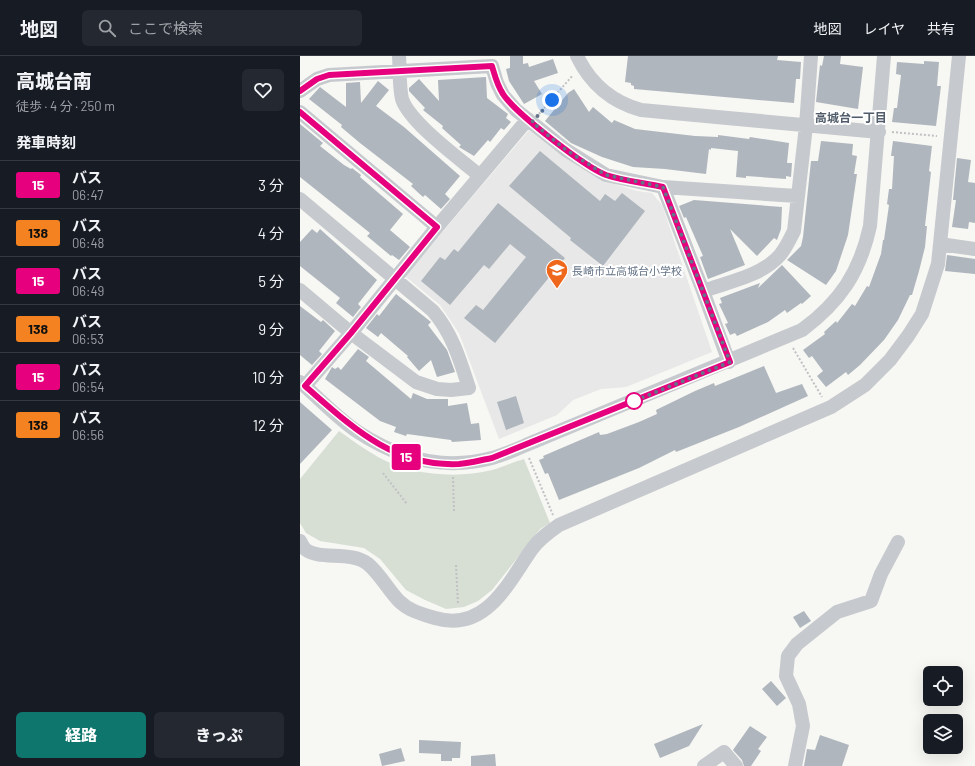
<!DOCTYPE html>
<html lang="ja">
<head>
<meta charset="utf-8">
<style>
	:root { --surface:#171b24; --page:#242831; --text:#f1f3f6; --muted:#9ea1a6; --line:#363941; --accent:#0f766e }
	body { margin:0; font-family:Barlow,"Noto Sans JP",sans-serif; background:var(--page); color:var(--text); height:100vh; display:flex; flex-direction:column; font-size:15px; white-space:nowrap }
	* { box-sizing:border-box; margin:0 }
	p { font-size:13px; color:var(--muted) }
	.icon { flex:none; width:22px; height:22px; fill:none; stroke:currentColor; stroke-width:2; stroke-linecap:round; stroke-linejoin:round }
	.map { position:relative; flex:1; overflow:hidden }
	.side { display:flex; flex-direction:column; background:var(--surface); width:300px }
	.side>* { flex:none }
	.badge { padding:0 8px; border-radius:3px; font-size:14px; line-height:26px }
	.buttons { position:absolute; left:623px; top:610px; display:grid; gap:8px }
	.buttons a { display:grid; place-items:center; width:40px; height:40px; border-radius:6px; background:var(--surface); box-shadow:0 4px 16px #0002; font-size:20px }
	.you { position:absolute; width:20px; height:20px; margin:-10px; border:3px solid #fff; border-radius:50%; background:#1a73e8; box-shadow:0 0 0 6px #1a73e833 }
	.map>.badge { position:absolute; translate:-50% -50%; box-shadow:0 0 0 2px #fff }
	h2 { padding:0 16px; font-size:15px; line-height:36px }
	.round { display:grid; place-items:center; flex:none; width:42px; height:42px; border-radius:6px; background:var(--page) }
	.headline { display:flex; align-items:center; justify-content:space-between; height:68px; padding:0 16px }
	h1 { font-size:19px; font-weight:800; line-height:30px }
	.action { display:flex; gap:8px; margin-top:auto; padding:8px 16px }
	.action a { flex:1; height:46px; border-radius:6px; background:var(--accent); color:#fff; font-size:16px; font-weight:800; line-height:46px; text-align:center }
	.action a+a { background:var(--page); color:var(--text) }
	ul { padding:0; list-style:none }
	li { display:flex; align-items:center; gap:12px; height:48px; padding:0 16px; border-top:1px solid var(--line) }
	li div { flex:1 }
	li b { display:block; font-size:15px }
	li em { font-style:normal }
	li .badge { min-width:44px; font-weight:700; text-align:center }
	header { display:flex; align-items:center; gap:24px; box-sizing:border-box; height:56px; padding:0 20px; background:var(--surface); border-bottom:1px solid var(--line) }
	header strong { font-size:19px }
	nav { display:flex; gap:22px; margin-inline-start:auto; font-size:14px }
	.search { width:280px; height:36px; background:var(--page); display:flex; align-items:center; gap:10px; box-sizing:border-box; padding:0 14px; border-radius:6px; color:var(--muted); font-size:15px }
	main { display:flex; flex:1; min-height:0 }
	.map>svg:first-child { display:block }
	.built { fill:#e7e8e7 }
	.green { fill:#d7dfd4 }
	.building { fill:#afb6bd }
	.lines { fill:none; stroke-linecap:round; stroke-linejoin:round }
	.path { stroke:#c0c1c4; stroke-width:2; stroke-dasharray:2 2; stroke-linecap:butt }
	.minor { stroke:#c6c9cd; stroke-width:14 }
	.line-casing { stroke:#fff; stroke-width:9 }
	.line { stroke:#e6007e; stroke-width:6 }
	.walk { stroke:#647387; stroke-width:4; stroke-dasharray:0 7.2 }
	.stop-dot { fill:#fff; stroke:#e6007e; stroke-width:2 }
	.labels { text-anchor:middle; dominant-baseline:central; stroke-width:4; stroke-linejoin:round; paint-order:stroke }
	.poi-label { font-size:11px; fill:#647387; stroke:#fff; text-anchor:start }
	.neighbourhood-label { font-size:12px; font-weight:bold; fill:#525d6b; stroke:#fff }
</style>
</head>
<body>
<header>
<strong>地図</strong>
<div class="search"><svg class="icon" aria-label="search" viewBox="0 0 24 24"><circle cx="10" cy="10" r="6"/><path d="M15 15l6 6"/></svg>ここで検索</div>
<nav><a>地図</a><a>レイヤ</a><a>共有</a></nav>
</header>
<main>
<section class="side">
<div class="headline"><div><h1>高城台南</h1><p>徒歩 · 4 分 · 250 m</p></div><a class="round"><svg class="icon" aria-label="heart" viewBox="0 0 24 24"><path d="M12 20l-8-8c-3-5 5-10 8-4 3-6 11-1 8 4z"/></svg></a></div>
<h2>発車時刻</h2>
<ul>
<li><span class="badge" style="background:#e6007e;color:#fff">15</span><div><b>バス</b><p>06:47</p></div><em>3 分</em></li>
<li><span class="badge" style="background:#f58220;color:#111">138</span><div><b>バス</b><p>06:48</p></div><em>4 分</em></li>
<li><span class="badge" style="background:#e6007e;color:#fff">15</span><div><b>バス</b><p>06:49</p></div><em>5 分</em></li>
<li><span class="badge" style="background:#f58220;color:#111">138</span><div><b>バス</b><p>06:53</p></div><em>9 分</em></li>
<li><span class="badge" style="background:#e6007e;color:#fff">15</span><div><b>バス</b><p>06:54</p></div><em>10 分</em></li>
<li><span class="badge" style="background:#f58220;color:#111">138</span><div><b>バス</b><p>06:56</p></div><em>12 分</em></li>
</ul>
<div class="action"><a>経路</a><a>きっぷ</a></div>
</section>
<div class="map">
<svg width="675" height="710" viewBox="0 0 675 710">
	<rect width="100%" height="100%" fill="#f7f7f3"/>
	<path class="built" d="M230,73L302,124L337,135L352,137L362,149L412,296L326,331L301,333L273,344L257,359L199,383L159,277L140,249L105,220Z"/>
	<path class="green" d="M39,375C52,384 64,393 78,401C111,419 155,423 192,414C203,411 213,406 224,403L250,467L240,473L192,534L178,545L164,551L146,553L125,544L106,534L80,503L64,492L20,485L6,477L0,467V423Z"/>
	<path class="building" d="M210,0H223V8L228,7L229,11L253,3L258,17L234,25L242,38L224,48L209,25L206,13L210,12Z
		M328,0H478L477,4L501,6L500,23H496L494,47L334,33V30L331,29V27L325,26Z
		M524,0H541L540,8L563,11L558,53L516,46L520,9L522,10Z
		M624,5L639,6L637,30H641L636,70L592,66L594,52H597L601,19L596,18L597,6L624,8Z
		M186,21L187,42L208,58L206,62L211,66L204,74L201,72L190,86L188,84L174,100L159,91L161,89L142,72L143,70L123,54L125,52L109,35V32L119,23L139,45L138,24Z
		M78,25L89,34L76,50L104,71L160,120L145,138L150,143L141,153L125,139L123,141L111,130L113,128L60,87L41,71L42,69L9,43L20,31L46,51V27L60,26L61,47Z
		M274,33L289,56L293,51L312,67L314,64L335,73L395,80L418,81V79L449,83L450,81L489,87L487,107H492L491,121L486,120V123L446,120V122L436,121L438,95L411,92V94L409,93L406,118L365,113L333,111L302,101L271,87L245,65L268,37Z
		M0,68L23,87L20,90L44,109L51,113L52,112L61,119L60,121L103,158L90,174L110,191L99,204L92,199L91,200L67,180L70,177L0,121Z
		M521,85L553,88L552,99L557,100L554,118H557L548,179L536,215L526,229L487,204L501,190L503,181L511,105H518Z
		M593,85L632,90L629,115L631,116L625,170H627L625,191L619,215L612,239H610L598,264L584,284L560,309L548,319L546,316L526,331L517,320L523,315L512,300L509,302L503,294L525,278L524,276L536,265L537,267L552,248L555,250L567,230L569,231L581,198L583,184H584L589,149L587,148L589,133H592L594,100H591Z
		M240,95L300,145L305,138L315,145L322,137L345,155L303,210L270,184L271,182L209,130Z
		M657,102L671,104L668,126L675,127V167L669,166L668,173L652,171L656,144H653Z
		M394,144L482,151L481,173L477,184L474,182L457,200L430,173L445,209L408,223L400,201L403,200L386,161L384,162L379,150Z
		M198,147L265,202L195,287L164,262L176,249L183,254L226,201L210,188L189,213L184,209L150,249L121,225L140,201L145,204L154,193L158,196Z
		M12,173L17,177L20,173L77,224L58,248L61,251L53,261L36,247L40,242L0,210V186Z
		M647,199L675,203V218L645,215Z
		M482,209L511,240L502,248L501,247L487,257L485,254L468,266L437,280L435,277L430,279L425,268L428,267L419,248L422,247L420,242L460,227L458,232Z
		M96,238L131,266L128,269L147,294L155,316L137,321L131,304L119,315L107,301L108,300L81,277L78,281L66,272L77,258L79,260Z
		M0,250L21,266L23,264L35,275L19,295L22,298L12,309L0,299Z
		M58,293L69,301L66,305L111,343L113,337L127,343H148V350L167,347L171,368L179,367L181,384L152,386L151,384L107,378L106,380L94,376L96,371L80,365L25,323L32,311L35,313L38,311L41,314Z
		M464,310L476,337L502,328L508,340L439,371L376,396L375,394L339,412L259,444L248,417L245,418L239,404L244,402L243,400L299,376L300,379L307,378L339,366L357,358L356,354L395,335L414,327L415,330Z
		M216,340L224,367L206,374L197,346Z
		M0,346L32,374L0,408Z
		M504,555L511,565L500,572L493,561Z
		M471,625L486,642L477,650L462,633Z
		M403,668L389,690L360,702L354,688Z
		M450,670L467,681L458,693L461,695L451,710H444L442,704L433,694Z
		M520,679L549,689L542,710H504L507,693L515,694Z
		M119,684L161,686L160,702H152V705H141V698L119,697Z
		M101,692L105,705L82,710L79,698Z
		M195,698L196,710H171V700Z"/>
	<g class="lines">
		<path class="path" d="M239,58L273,19
			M592,76L637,80
			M493,292L522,341
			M229,402L253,459
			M83,417L107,448
			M153,421L154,456
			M156,509L158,549"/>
		<path class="minor" d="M99,0C100,14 99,30 102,43C110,67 160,103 180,120
			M277,0C290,27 312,46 341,54L579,76
			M0,35L17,23L29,19L192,10L197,27L203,39L216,54L266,94L306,119L363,131L497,140
			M0,56L137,171
			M363,131L403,235C428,226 462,220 480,199C486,192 490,183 494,175L506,70L511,0
			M0,143L133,255C152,277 160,304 169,332L151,334L137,333L116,326L51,277L0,234
			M640,188L675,193
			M403,235L429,306
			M0,326C19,342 37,362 58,376C99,403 143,415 192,402C203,399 215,394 226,389L502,274C540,246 560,216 570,170L584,0
			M5,330L51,277L137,171L228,63
			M0,485C1,487 3,491 5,493C19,505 51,494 68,508C81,519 88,534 99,545C109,555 122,558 135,562C186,577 208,527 232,493C239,483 249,476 259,469L531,351L565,329L590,304L608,280L622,258L638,208L659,0
			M404,710L424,696L436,710
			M495,710L503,670L499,648L486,620L488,600L497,588L537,556L571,545L581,518L598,486"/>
	</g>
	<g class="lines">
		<g class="line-casing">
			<path id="line" d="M0,35L17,23L29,19L192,10C195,20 197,29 203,38C215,57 285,111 306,119C323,125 346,127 363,131L430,306L192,402C181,404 170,407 159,408C92,411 51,370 5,330L51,277L137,171L0,56"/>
		</g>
		<use href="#line" class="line"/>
		<path class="walk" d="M252,44L232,66L266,94L306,119L363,131L430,306L334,345"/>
	</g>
	<defs>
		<g id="school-pin" transform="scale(1.15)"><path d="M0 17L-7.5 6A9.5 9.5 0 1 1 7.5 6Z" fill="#ef671b" stroke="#fff"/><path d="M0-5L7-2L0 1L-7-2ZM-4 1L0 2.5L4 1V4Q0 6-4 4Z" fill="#fff"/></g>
	</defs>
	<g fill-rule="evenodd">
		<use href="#school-pin" x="257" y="214"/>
	</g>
	<circle class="stop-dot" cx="334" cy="345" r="8"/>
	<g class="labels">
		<g class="poi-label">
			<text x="272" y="214">長崎市立高城台小学校</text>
		</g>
		<g class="neighbourhood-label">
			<text x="551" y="61">高城台一丁目</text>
		</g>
	</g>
</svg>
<div class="buttons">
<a><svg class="icon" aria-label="locate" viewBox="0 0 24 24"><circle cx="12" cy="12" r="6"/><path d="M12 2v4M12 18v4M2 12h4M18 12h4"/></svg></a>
<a><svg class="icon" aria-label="layers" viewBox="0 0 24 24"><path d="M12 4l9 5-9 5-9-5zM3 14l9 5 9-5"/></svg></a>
</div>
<div class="you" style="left:252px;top:44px"></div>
<b class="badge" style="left:106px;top:401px;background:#e6007e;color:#fff">15</b>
</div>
</main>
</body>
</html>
